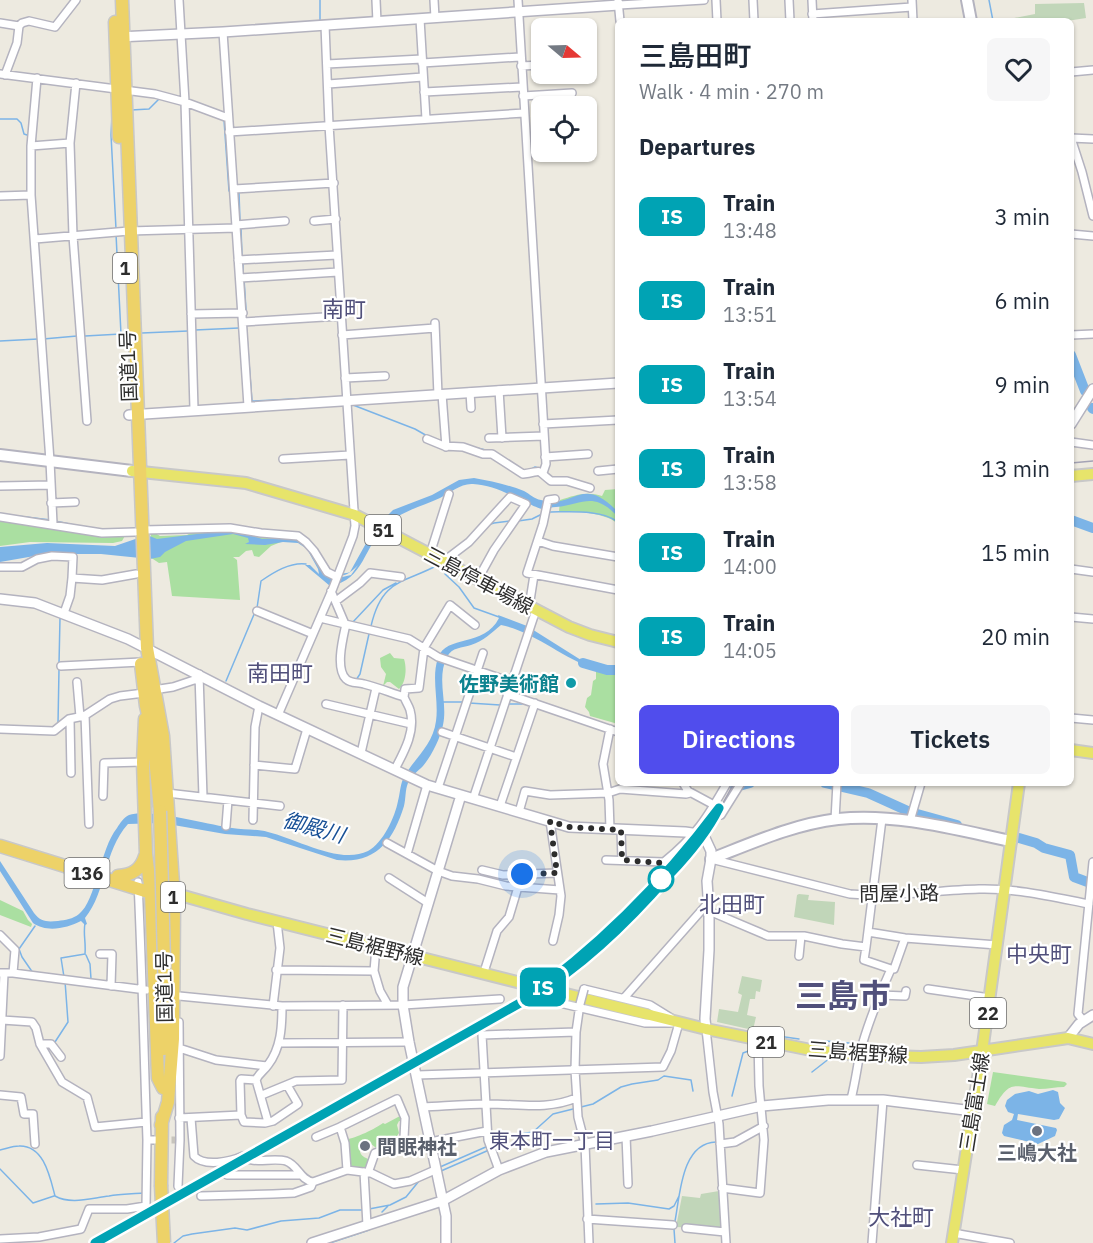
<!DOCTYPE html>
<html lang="en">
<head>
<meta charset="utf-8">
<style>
	:root { --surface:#fff; --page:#f6f6f7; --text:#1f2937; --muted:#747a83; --accent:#504ded }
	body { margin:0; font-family:"IBM Plex Sans","Noto Sans JP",sans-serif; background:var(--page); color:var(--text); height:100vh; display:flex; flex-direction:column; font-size:22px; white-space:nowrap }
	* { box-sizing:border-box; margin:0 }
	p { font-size:20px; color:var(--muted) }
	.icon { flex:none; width:33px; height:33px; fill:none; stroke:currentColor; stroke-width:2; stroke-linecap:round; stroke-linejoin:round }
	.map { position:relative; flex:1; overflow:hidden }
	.panel { position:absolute; left:615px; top:18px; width:459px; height:768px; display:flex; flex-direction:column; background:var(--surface); border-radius:9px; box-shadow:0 2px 4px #0004 }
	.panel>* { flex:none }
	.badge { padding:0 12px; border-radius:9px; font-size:21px; line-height:39px }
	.needle { width:39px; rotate:109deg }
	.tools { position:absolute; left:531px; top:18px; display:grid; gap:12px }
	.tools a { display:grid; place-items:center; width:66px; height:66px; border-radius:9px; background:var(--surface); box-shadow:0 2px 4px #0004; font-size:30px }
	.you { position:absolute; width:30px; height:30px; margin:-15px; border:4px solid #fff; border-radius:50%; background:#1a73e8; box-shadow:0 0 0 9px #1a73e833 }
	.map>.badge { position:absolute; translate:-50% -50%; box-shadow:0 0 0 3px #fff }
	h2 { padding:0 24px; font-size:22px; line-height:54px }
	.round { display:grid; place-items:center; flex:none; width:63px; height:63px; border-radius:9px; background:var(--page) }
	.overview { display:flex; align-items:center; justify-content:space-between; height:102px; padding:0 24px }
	h1 { font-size:28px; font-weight:600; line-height:45px }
	.cta { display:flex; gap:12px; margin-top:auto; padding:12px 24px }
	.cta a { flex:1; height:69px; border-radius:9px; background:var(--accent); color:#fff; font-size:24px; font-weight:600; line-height:69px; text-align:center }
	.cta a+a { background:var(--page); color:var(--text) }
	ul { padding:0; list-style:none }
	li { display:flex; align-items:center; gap:18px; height:84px; padding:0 24px }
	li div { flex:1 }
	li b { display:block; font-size:22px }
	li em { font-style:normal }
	li .badge { min-width:66px; font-weight:700; text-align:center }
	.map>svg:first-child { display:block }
	.green { fill:#aadfa1 }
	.cemetery { fill:#c1d6b9 }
	.water { fill:#7cb4e7 }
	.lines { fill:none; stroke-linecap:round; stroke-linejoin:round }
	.stream { stroke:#7cb4e7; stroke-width:1.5 }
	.river { stroke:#7cb4e7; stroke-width:10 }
	.minor-tunnel { stroke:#c7c4bc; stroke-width:7; stroke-dasharray:7 3.5; stroke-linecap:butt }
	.primary-tunnel { stroke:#c7c4bc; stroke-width:10; stroke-dasharray:10 5; stroke-linecap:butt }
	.minor-casing { stroke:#b4b3bf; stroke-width:10 }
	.tertiary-casing { stroke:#b4b3bf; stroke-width:12 }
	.secondary-casing { stroke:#b4b3bf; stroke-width:14 }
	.primary-casing { stroke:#c8c8c8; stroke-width:14 }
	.trunk-casing { stroke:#c8c8c8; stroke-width:15 }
	.minor { stroke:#fff; stroke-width:7 }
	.tertiary { stroke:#fff; stroke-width:9 }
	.secondary { stroke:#fff; stroke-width:10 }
	.primary { stroke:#e7e46b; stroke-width:10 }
	.trunk { stroke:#edd268; stroke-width:12 }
	.rail { stroke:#a4a3b5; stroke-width:1.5 }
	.minor-bridge-casing { stroke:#b4b3bf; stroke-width:10; stroke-linecap:butt }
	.trunk-bridge-casing { stroke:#c8c8c8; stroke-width:15; stroke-linecap:butt }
	.minor-bridge { stroke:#fff; stroke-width:7 }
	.trunk-bridge { stroke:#edd268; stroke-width:12 }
	.line-casing { stroke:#fff; stroke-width:14 }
	.line { stroke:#00a3b4; stroke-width:9 }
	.walk { stroke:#2d2d2d; stroke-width:6; stroke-dasharray:0 10.8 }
	.culture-dot { fill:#0f9aa8; stroke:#fff; stroke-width:2 }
	.stop-dot { fill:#fff; stroke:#00a3b4; stroke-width:3 }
	.worship-dot { fill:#6b7280; stroke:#fff; stroke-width:2 }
	.labels { text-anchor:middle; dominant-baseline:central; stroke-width:4.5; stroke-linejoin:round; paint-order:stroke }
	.shield { fill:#fff; stroke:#6c6c6c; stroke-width:1.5 }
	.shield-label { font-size:18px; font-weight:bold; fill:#2d2d2d }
	.street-label { font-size:20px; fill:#2d2d2d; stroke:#fff }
	.culture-label { font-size:20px; font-weight:bold; fill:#0d838f; stroke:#fff; text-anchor:end }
	.worship-label { font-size:20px; font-weight:bold; fill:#5b616d; stroke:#fff; text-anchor:start }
	.water-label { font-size:21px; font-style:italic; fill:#185096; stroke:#fff }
	.neighbourhood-label { font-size:21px; fill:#51507b; stroke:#fff }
	.quarter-label { font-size:22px; fill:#51507b; stroke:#fff }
	.town-label { font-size:32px; font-weight:bold; fill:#51507b; stroke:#fff }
</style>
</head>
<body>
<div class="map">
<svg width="1093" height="1243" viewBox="0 0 1093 1243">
	<rect width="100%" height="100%" fill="#edeae0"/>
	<path class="green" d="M618,489V524C607,513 574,510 559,512L560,500C575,495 587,491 602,496L605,490Z
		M0,519L126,534L122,541L113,543L30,542L0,546Z
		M222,530L283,537L281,542L271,546L259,557L254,556L252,550L246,551L239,557H233L237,560L240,600L172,596L167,562L159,563L150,557L151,534L155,533L160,536L187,535L194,531Z
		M390,653L394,658L404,659C407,668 406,683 399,689L390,682H387L383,686L386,674L381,667L380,658Z
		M600,670L618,673V724L590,716L589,712L585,707L587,698L591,695L593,681L596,679V671Z
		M0,900L23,911L28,920L32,924L31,927L0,915Z
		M993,1072L1065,1082L1067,1084L1064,1087C1056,1087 1048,1089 1039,1089C1013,1086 1010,1080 995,1106L987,1104Z
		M400,1116L404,1122L399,1121L397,1125L399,1133L395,1139V1145L379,1150L371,1144L363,1143L360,1147C359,1154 362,1156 368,1159V1165L365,1170L349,1168L347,1139C354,1139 377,1128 383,1123L385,1124Z"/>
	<path class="cemetery" d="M1084,3L1086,18L1067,21H1009V19L1035,14V4Z
		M799,894L809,895L808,900L835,902L834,925L794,917L797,895Z
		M742,976L762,980L760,992L756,991L755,999H750L747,1015L756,1017L753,1030L717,1022L719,1009L738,1012L742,995L738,993Z
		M719,1191L722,1229L676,1227L682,1196L700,1198L701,1194Z"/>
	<path class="water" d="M474,478C491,481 509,485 524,491C530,494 534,499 541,500C575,510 581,473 618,512V517C593,490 583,505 556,507C551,507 546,510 542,509C537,508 530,504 525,502C509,494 492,485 473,484C461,483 450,493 440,498C421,507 403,510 387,525C363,546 365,580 330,586L305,565H310L319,574L318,569L307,549L298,543L283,542L265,545L245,544L249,542L248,538L233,534L186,541L165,552L160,557L150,559L101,554H46L0,562V547L47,543L115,546L147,535L157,539L229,530L241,532L262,539L296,538L305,543L323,569L338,578L351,575L358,565C345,579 337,579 324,564C332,571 339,576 350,572L374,529L393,510L432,495L459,480Z
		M498,615L527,626L581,660L597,664L595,669C562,658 535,632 501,625C491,633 484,641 471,645C462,648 452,647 447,657C436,679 448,702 443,725C440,739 432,755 423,766C418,771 411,776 408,783C405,790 406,798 404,806C393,841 376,864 337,860L266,837L225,834L162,823L128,824C103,852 107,891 85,918L87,924L85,925L81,921C67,928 47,933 33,923L0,871V861L34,913C41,922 47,922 58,921C65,920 73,919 79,914C96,901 100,849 117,828C120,823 124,817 129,815C150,808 209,825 232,828C244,830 257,829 268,832C297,839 340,865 368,851C383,843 395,817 398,801C400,794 400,786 403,779C413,759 433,746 436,721C439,700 431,678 438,658C446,634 484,648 499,618Z
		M1053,1090L1058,1092L1060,1103L1065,1108L1059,1119L1054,1120L1018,1114L1017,1120L1056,1128L1057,1130L1055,1136L1038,1144L1004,1136L1002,1133L1004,1125L1012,1120L1014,1114L1008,1112L1005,1106L1007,1100L1015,1094L1029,1091L1038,1094Z"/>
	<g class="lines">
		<path class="stream" d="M320,0V21
			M989,0L993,21
			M617,22L618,33
			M131,110L149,109L160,98
			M112,114L111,135L116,229
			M0,119H17L21,123L24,134L27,135
			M224,120L229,191
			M239,193L240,221
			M241,228L242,256
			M243,261V274
			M244,279L246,310
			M246,324L252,401L333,397
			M195,330L239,328
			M142,333L188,331
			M85,336L121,334L116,234
			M43,339L77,336
			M0,341L38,339
			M353,405L415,429L429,437
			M477,448L490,451
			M530,470L535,467L542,469
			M549,512C569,512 602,509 618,522
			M17,516L51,520
			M55,521L74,525
			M518,521L532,519L542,514
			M488,525L494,523L510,521
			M159,526L193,525
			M126,529L137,528
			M445,574L459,587L474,608L499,617
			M257,608L261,581C274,572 290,562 306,564
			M352,623L383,590L396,583
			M371,626C382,579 402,584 438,565
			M59,664L60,618
			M356,680L360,674L369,634
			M226,681L255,612
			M442,702H464
			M469,703L500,705
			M508,704H522
			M58,724L59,669
			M86,955L90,964L91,979
			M33,973L22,957L19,949L35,926
			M64,977L61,958L85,954C86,940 83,935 85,923
			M764,1034L799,1039
			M825,1041L849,1043V1045
			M55,1042L68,1022L65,981
			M812,1072L830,1058
			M732,1096L743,1053L754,1049
			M581,1107L593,1104L621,1087L632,1084L658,1080L664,1076L691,1080L693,1091
			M492,1143L513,1135L533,1132L553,1114L573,1109
			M493,1147L504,1139
			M0,1150C6,1149 12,1146 19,1146C44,1145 50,1177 55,1196C71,1205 91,1198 109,1196C120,1194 132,1194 143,1193
			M440,1167L488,1146
			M0,1169L33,1203L54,1196
			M441,1171L489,1150
			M300,1179L308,1185
			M181,1188H189
			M190,1191L199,1193
			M193,1191L247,1162
			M596,1204L628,1203L669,1209L674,1206L679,1196
			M369,1209L390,1205L406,1197L419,1181
			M382,1212L388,1206
			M675,1221C680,1196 681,1143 716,1142
			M674,1229L675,1243
			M174,1243L183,1236L192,1234L235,1228L247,1230L281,1221L319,1218L340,1210H364
			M330,1243L369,1230"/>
		<path class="river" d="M1071,355L1085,391
			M1092,408L1093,409
			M1071,520L1093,528
			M583,663L607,670H618
			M731,783L739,786L750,783
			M825,783L868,793L910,812L957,825
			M1019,838L1036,843L1044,848L1070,855L1074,877L1093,884"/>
		<path class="minor-tunnel" d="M161,1140H176"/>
		<path class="primary-tunnel" d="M537,987L554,991"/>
		<g class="minor-casing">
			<path id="minor" d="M179,0L185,102L194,409
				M376,0L377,22
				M434,0L435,18
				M518,0L546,464L543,473
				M618,0L620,21
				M716,0L717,21
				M753,0L754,21
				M789,0L790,21
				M812,0L813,21
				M912,0L913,21
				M619,5L704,0
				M812,14L912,7
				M420,19L426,119
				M0,23L19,26
				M223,32L248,406
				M422,63L520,57
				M327,64L422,59
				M521,66L542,65
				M1071,72L1093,70
				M0,74L155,94L185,102L228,118
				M5,75L17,43L19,26L22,23L29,21L55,27L76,0
				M37,78L31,146V195L50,461L53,524
				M76,83L70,143L73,236L87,421
				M328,84L423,77
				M424,92L522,87
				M523,96L572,93
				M229,132L524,113
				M1071,138L1082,172L1093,216
				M1071,138L1093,139
				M31,146L70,143
				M234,189L334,183
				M0,196L31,195
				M314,221L336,219
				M236,225L285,221
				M1071,234L1093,236
				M35,239L129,231L236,228
				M238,260L337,255
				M240,278L338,272
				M191,314L243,313
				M243,322L341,316
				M435,323L438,395
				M342,335L435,328
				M1071,335L1093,334
				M345,378L385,376
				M499,390L502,438
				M470,392L471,408
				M442,394L446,447
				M543,424L618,420
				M489,438L544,436
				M427,439L444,446L463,447L483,454H492L523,474C545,471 534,468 551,481H567L590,488
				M1071,442L1093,445
				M545,457L588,454
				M283,459L350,455
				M598,471L618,469
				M0,486L51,485
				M555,499L548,500L543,524L527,573L618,590
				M51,503L75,502
				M0,517L102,533L135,532
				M143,530L230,528L261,533L298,536L306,542L314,551L327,572L337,577
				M538,541L553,546L618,557
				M430,554L449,494
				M444,561L469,542L510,497L526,504L494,550L478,579
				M0,567H22L37,559L52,556L73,557L72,578
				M1071,569L1093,572
				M331,591L345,624L409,639L438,657L511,682
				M336,601L360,583L370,573L401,577
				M529,607L534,575
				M257,611L313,634
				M64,613L70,596L72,578L102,580L136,574
				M1071,617L1093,619
				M320,618L345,624
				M346,624C343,638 335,668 346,679C351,684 358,682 364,684C377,687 391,693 404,697C406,702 409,706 410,710C416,731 404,752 395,769
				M61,666L141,662
				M199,674L203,797
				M77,682L80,717
				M153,690L173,687L200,678
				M507,694L618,732
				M404,697L405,689L419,688L424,648L450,605L475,625
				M326,704L411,724
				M85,715L89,824
				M278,715L333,588L353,536L355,526L329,125L325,25
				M1071,718L1093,720
				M70,719L71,773
				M0,729L54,731L69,719L84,716L110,699L120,696L144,693
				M610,729L603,764L609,800L610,829
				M442,732L516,757
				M361,753L376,688
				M254,765L295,769L307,729
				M683,783L688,791L714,805
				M438,788L483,653
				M167,793L280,806
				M103,796L104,763L143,762
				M473,799L536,610
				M500,806L535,703
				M519,812L525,791L550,795L608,793L620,789L686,794L690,793
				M721,815L741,783
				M253,820L255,727L259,706
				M835,820L837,783
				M550,821L561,896L559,915L553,941
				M910,821L921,783
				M226,826L228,800
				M621,830L622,860
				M387,843L438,871L452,876L478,879L506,886L560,890
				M407,854L427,785
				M711,859L850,894C893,898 936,890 979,889C1016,888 1053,897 1089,904
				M606,860L664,862C696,836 707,818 727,783
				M482,870L503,875L557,873
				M389,878L428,903
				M138,882C142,968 144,1054 147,1140H155
				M709,911L768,936H804L842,944L866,947L882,819
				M868,932L905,938L997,945
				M0,935L15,950L13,973
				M866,947L864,960L891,969
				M100,954H112L111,986
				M799,956L801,936
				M276,970L374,971L380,991L388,1005
				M374,971L376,947
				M484,972L497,931L509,917L518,887
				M0,973H13L146,990
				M584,989L650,1005L671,1018
				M928,989L990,998
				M880,995L905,996L906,991
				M179,996L282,1006L403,1005L500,999
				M624,998L708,903
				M547,1000L645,1023H672
				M580,1004L576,1032L575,1070L578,1117L585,1144L589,1243
				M273,1006L280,948L277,922
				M2,1020L32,1022L36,1028L40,1044H51L61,1057
				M1083,1020L1078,1014L1093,862
				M706,1029L713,1092L719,1124L726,1243
				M279,1043L409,1042
				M40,1044L62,1082L87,1097L95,1127L146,1122
				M179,1048L216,1060L267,1066
				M0,1056L4,974
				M417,1075L663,1067L671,1051L679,1023
				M0,1095L21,1097L24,1114H33L35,1144
				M262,1095L296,1081L342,1080L343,1005
				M851,1099C855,1084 857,1068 860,1053C867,1025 879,996 891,969H894L905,938
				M423,1107C445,1106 467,1104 489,1104C519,1104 548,1110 576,1098
				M241,1115L240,1081L241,1079L256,1080
				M179,1118L241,1115L244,1122L265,1123L273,1121L298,1104L287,1085
				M191,1118L194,1156C204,1167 230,1162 243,1156C252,1165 273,1157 286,1161C298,1165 300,1180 313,1182
				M268,1122L256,1080C259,1073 264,1071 268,1065C281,1048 282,1027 282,1006
				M626,1136L628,1184
				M316,1137L340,1127
				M720,1144L735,1142L764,1126
				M917,1165L963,1170
				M347,1170L345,1143L340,1127L397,1099L405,1118L404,1138L408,1147
				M499,1170L488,1140L482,1035L576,1032
				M364,1172L367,1225
				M368,1173L375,1153L378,1152L487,1131
				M227,1175H301
				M178,1186L180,1140L179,1022
				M722,1188L760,1193L764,1140L759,1086L758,1040
				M201,1196L273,1194L294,1193L311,1187L313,1182L347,1170L371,1173L394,1184L410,1181L435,1170
				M587,1219L673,1225
				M686,1228L725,1232
				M953,1233L1010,1243
				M0,1239L39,1237L81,1229L89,1209H127L146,1206L147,1140
				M872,1243L883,1100"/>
		</g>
		<g class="tertiary-casing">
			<path id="tertiary" d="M118,37L223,32L619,5
				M129,415L618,383
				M1071,424L1093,389
				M0,599L35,603L128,639L259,706L427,785L569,827L685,832L699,834L705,838L711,851V859L707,881L709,911V950L705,1019L706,1029
				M1068,1038L1079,1024L1093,1015
				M312,1243L442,1201L499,1170L546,1152L652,1131L762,1106L828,1100H883L973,1111
				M446,1243V1216L409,1042L403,1005V987L461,795"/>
		</g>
		<g class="secondary-casing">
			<path id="secondary" d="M967,0L971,21
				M0,455L132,471
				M711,859C752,843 794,824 838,819C896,813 954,829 1011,841"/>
		</g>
		<g class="primary-casing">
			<path id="primary" d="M132,471L246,483L355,515L569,627L590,635L618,642
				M1071,476L1093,474
				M1071,750L1093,753
				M173,893L247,914L537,987
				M554,991L706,1029L811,1050L860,1055L921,1057L954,1055L1068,1038L1093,1044
				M952,1243L982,1052L1019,783"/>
		</g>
		<g class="trunk-casing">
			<path id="trunk" d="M122,0L147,648L163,736L174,899L173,1039L168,1102L161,1125
				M115,22L119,137
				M141,664L146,706L152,731
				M145,719L143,762L146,854L151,893L158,1078L163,1088
				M152,725L160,811
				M0,846L158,895
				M118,876C132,875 141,870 145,856
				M164,1049L165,999
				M161,1185L162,1117"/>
		</g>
		<use href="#minor" class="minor"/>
		<use href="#tertiary" class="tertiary"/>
		<use href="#secondary" class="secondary"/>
		<use href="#primary" class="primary"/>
		<use href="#trunk" class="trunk"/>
		<path class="rail" d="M1071,463L1093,461
			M94,1243L557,981L636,912L684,859L714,819L734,783"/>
		<g class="minor-bridge-casing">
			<path id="minor-bridge" d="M580,1004L584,989"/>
		</g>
		<g class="trunk-bridge-casing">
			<path id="trunk-bridge" d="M160,811L165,999
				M161,1185L164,1243"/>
		</g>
		<use href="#minor-bridge" class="minor-bridge"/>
		<use href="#trunk-bridge" class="trunk-bridge"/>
	</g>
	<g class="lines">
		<g class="line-casing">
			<path id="line" d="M95,1243L520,1003C597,949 662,884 719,808C707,833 688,855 669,875C630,920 586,964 534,995"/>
		</g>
		<use href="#line" class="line"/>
		<path class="walk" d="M522,874L557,873L550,821L569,827L621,830L622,860L661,863V879"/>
	</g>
	<circle class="culture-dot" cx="571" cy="683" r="6"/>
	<circle class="stop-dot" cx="661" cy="879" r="12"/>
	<g class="worship-dot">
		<circle cx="1037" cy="1131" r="6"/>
		<circle cx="365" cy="1146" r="6"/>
	</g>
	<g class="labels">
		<g class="shield">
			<rect x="113" y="253" width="24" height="30" rx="4.5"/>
			<rect x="365" y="515" width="36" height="30" rx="4.5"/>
			<rect x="64.5" y="858" width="45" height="30" rx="4.5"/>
			<rect x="161" y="882" width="24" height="30" rx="4.5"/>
			<rect x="970" y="998" width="36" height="30" rx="4.5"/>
			<rect x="748" y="1027" width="36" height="30" rx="4.5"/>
		</g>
		<g class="shield-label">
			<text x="125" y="268">1</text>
			<text x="383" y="530">51</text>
			<text x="87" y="873">136</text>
			<text x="173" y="897">1</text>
			<text x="988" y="1013">22</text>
			<text x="766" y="1042">21</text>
		</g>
		<g class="street-label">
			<text transform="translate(128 366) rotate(-92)">国道1号</text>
			<text transform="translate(479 580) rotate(28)">三島停車場線</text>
			<text transform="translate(899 893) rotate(-1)">問屋小路</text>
			<text transform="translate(375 946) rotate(14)">三島裾野線</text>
			<text transform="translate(164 987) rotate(-91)">国道1号</text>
			<text transform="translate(858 1052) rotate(4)">三島裾野線</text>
			<text transform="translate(974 1102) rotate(-81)">三島富士線</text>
		</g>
		<g class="culture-label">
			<text x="559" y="683">佐野美術館</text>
		</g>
		<g class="worship-label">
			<text x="377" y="1146">間眠神社</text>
			<text x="1037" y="1152" text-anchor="middle">三嶋大社</text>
		</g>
		<g class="water-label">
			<text transform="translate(314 827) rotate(15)">御殿川</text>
		</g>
		<g class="neighbourhood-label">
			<text x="552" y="1140">東本町一丁目</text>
		</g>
		<g class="quarter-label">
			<text x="344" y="308">南町</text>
			<text x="280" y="672">南田町</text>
			<text x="732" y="903">北田町</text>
			<text x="1039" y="953">中央町</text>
			<text x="901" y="1216">大社町</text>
		</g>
		<g class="town-label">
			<text x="843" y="995">三島市</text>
		</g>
	</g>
</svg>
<div class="tools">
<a><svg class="needle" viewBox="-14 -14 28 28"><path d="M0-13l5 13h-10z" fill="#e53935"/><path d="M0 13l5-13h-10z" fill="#747a83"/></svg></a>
<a><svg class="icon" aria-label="locate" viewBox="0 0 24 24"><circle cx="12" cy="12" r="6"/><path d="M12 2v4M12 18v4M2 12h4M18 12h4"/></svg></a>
</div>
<div class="you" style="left:522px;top:874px"></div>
<b class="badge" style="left:543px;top:987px;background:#00a3b4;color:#fff">IS</b>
<section class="panel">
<div class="overview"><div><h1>三島田町</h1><p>Walk · 4 min · 270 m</p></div><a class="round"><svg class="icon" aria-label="heart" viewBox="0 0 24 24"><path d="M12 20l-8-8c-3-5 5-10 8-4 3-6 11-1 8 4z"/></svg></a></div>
<h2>Departures</h2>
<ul>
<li><span class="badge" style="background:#00a3b4;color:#fff">IS</span><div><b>Train</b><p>13:48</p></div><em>3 min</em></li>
<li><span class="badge" style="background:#00a3b4;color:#fff">IS</span><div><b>Train</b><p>13:51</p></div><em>6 min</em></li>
<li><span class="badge" style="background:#00a3b4;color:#fff">IS</span><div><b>Train</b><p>13:54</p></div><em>9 min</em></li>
<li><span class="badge" style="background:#00a3b4;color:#fff">IS</span><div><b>Train</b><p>13:58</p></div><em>13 min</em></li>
<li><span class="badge" style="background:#00a3b4;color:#fff">IS</span><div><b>Train</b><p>14:00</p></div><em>15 min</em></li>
<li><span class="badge" style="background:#00a3b4;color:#fff">IS</span><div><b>Train</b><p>14:05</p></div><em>20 min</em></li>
</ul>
<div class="cta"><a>Directions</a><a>Tickets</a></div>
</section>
</div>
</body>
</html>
